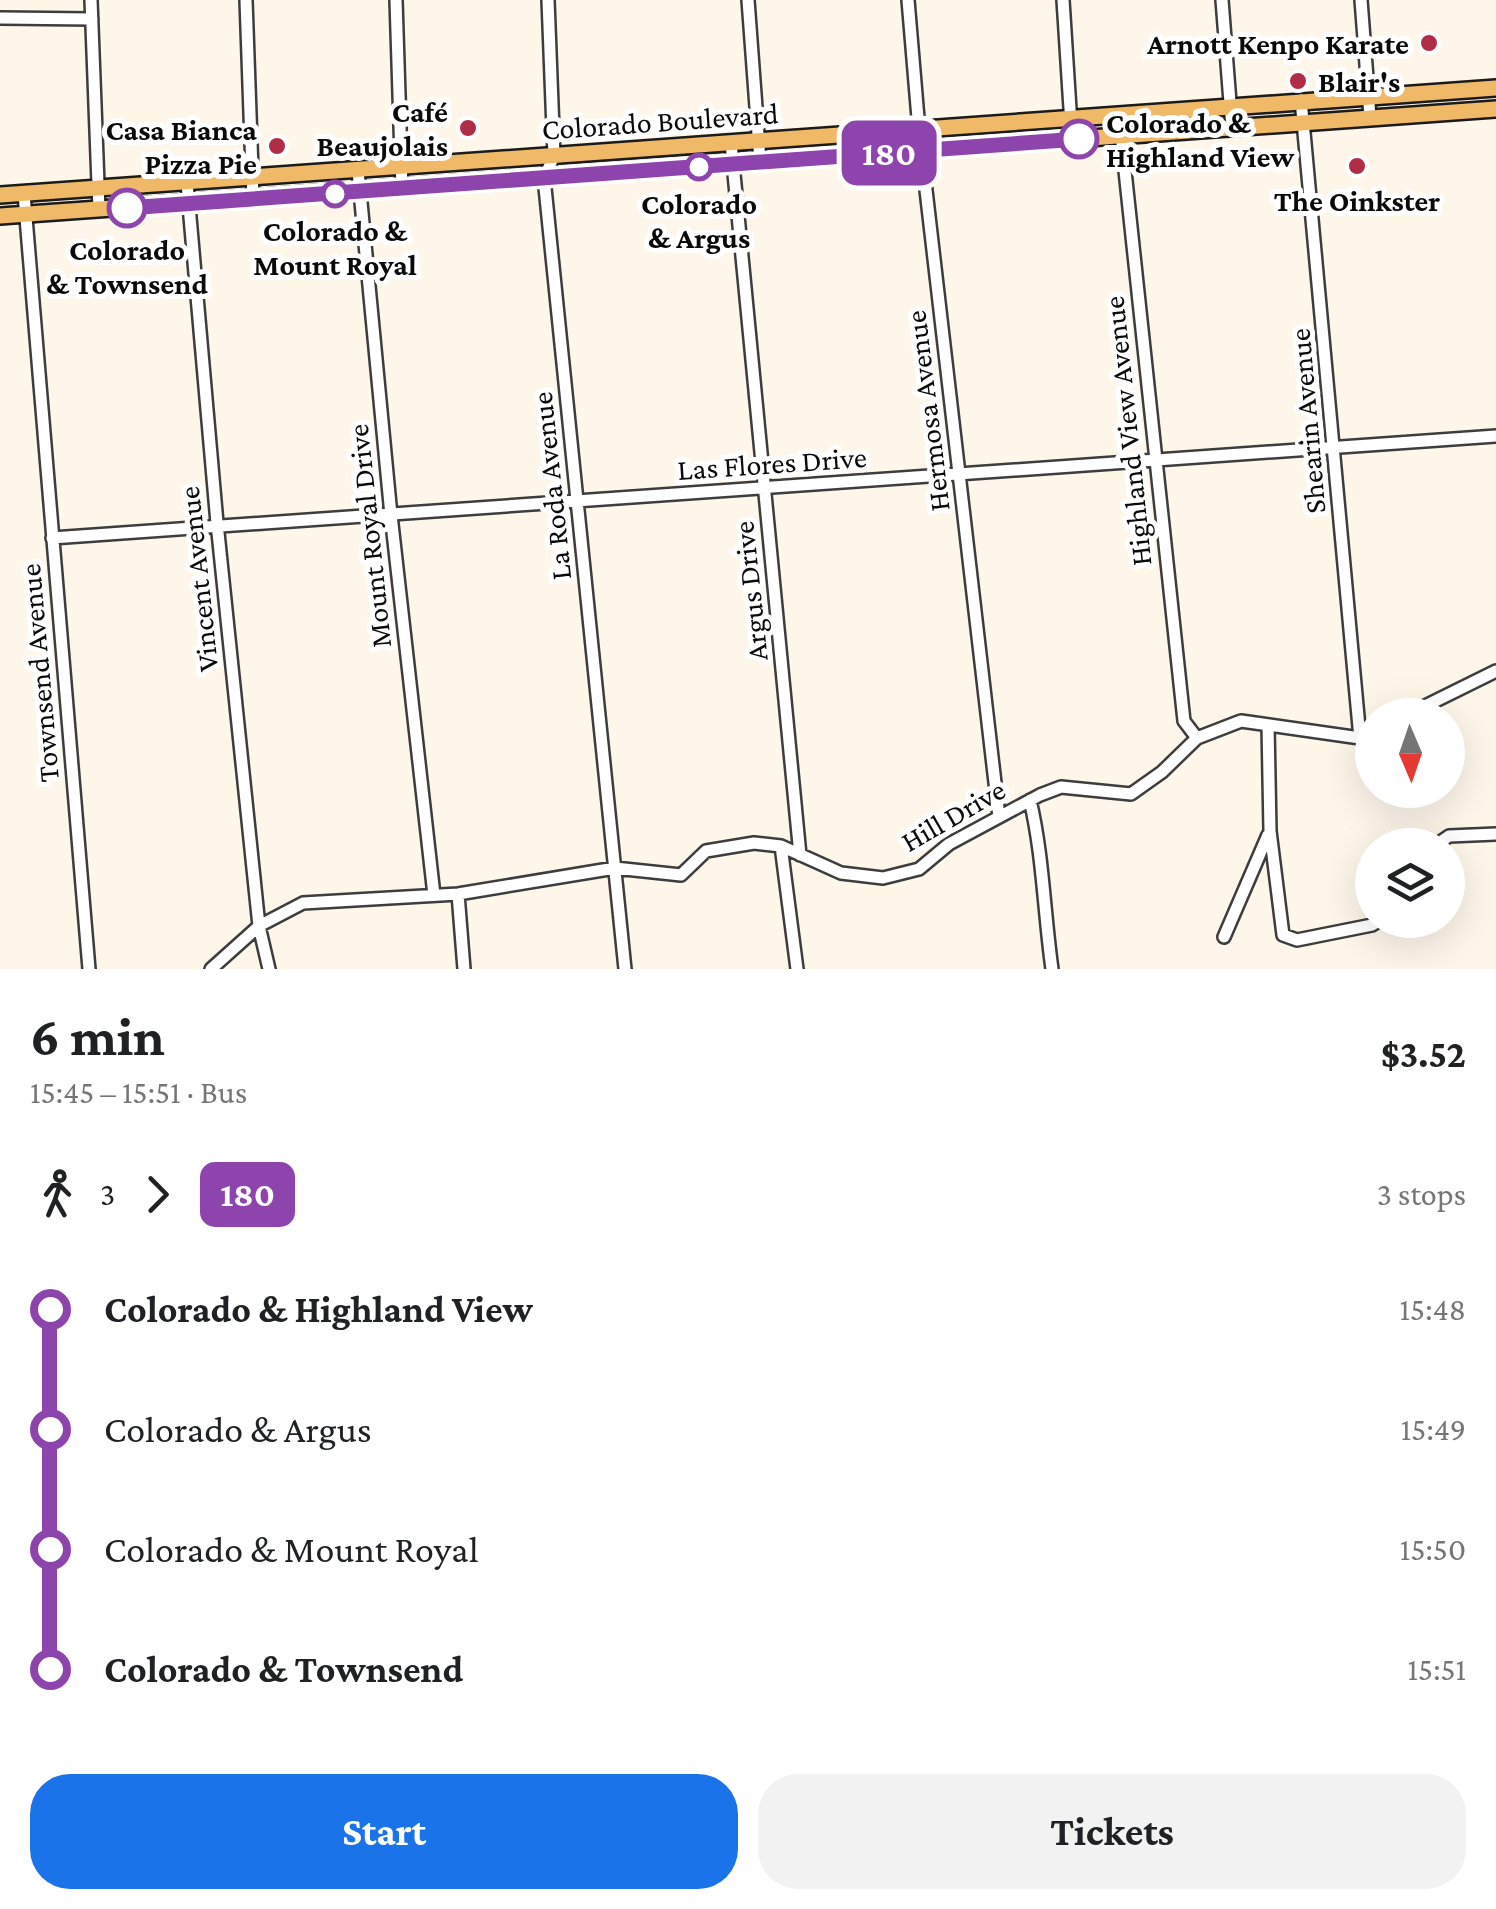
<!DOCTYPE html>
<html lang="en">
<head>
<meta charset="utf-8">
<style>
	:root { --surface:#fff; --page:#f2f2f2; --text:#202124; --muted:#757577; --accent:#1a73e8 }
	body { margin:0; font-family:"Crimson Pro",serif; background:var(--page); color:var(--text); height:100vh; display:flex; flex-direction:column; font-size:38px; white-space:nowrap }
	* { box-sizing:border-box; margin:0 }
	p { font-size:32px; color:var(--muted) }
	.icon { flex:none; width:55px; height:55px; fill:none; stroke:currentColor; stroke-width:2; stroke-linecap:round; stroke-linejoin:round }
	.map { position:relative; height:969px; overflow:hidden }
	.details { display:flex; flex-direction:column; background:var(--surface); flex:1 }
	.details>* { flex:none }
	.badge { padding:0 20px; border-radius:15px; font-size:35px; line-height:65px }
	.needle { width:65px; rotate:178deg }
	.tools { position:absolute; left:1355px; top:698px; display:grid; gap:20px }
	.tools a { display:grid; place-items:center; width:110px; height:110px; border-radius:50%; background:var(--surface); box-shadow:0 10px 40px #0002; font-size:50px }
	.map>.badge { position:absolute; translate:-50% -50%; box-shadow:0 0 0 5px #fff }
	.legs { display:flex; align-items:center; gap:15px; height:110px; padding:0 30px; font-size:32px }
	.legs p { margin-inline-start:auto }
	.overview { display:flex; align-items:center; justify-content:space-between; height:170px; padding:0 30px }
	h1 { font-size:55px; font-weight:700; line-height:75px }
	.action { display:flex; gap:20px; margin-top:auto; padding:20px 30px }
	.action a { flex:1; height:115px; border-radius:40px; background:var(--accent); color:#fff; font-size:40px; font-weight:700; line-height:115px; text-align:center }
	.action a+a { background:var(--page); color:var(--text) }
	ul { padding:0 30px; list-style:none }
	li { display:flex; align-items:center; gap:35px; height:120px; font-size:38px }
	li i { display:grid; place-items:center; width:15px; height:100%; margin:0 12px; background:currentColor }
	li i::after { content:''; width:25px; height:25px; margin:-12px; border:8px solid; border-radius:50%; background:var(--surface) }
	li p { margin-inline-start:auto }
	li:first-child i { background:linear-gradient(#0000 50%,currentColor 0) }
	li:last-child i { background:linear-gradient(currentColor 50%,#0000 0) }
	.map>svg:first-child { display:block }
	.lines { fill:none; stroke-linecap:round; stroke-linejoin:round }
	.minor-casing { stroke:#3d3d3d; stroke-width:16 }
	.major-casing { stroke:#1b1b1b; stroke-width:20 }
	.minor { stroke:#fff; stroke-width:11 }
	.major { stroke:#efb968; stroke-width:15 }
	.line-1-casing { stroke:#fff; stroke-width:22 }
	.line-1 { stroke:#8e44ad; stroke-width:15 }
	.poi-dot { fill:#b02d47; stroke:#fff; stroke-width:4 }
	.stop-1-dot { fill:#fff; stroke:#8e44ad; stroke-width:5 }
	.labels { text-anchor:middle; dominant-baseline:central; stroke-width:10; stroke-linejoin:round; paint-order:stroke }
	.poi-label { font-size:30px; font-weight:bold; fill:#0a0a0a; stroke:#fff; text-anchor:end }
	.street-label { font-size:30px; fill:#0a0a0a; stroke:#fff }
	.stop-label { font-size:30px; font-weight:bold; fill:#0a0a0a; stroke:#fff }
</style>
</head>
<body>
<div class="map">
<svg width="1496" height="969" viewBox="0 0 1496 969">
	<rect width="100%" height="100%" fill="#fef6e9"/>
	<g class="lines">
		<g class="minor-casing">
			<path id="minor" d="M91,0L99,210
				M246,0L253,199
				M396,0L402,189
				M548,0L554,156L544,178L625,969
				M748,0L760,161
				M908,0L919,130L999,817
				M1063,0L1072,140
				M1222,0L1232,128
				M1361,0L1370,117
				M0,18L92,19
				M1301,100L1360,738
				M1119,115L1184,721L1197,738
				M731,143L800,855
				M358,171L391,515L434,895
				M187,183L217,523L259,926L269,969
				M24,194L89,969
				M52,538L1496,436
				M1407,715L1496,671
				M1268,725L1270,831L1283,935L1297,940L1372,925L1380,920
				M1030,800C1043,855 1044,912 1052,969
				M1436,845L1449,836L1496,834
				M781,846L797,969
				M458,894L464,969
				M1224,937L1268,835
				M211,969L259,926L303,903L458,894L615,868L681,875L706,851L754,843L781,846L841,873L883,878L919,869L949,844L1040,795L1061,787L1131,794L1162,772L1197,738L1241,721L1360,738L1372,732"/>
		</g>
		<g class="major-casing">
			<path id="major" d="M0,195L1496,88
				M0,216L1496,109"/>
		</g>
		<use href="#minor" class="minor"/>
		<use href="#major" class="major"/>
	</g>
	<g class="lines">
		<g class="line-1-casing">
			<path id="line-1" d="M127,208L1079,139"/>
		</g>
		<use href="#line-1" class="line-1"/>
	</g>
	<g class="poi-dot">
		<circle cx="1429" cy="43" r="10"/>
		<circle cx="1298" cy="81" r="10"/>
		<circle cx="468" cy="128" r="10"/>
		<circle cx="277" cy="146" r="10"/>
		<circle cx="1357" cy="166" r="10"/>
	</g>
	<g class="stop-1-dot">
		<circle cx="1079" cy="139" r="18"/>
		<circle cx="699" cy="167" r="12"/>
		<circle cx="335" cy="194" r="12"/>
		<circle cx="127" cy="208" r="18"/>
	</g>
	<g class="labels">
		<g class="poi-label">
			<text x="1409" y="43">Arnott Kenpo Karate</text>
			<text x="1318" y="81" text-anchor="start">Blair's</text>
			<text x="448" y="111">Café<tspan x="448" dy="34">Beaujolais</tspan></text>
			<text x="257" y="129">Casa Bianca<tspan x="257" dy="34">Pizza Pie</tspan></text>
			<text x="1357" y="200" text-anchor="middle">The Oinkster</text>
		</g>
		<g class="street-label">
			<text transform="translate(660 121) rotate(-4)">Colorado Boulevard</text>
			<text transform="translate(927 411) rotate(-97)">Hermosa Avenue</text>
			<text transform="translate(1307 421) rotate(-95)">Shearin Avenue</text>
			<text transform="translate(1127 431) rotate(-96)">Highland View Avenue</text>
			<text transform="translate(772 463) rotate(-4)">Las Flores Drive</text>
			<text transform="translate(551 486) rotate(-96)">La Roda Avenue</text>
			<text transform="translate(369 536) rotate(-96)">Mount Royal Drive</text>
			<text transform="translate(198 579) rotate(-96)">Vincent Avenue</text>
			<text transform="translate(750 591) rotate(-96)">Argus Drive</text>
			<text transform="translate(39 673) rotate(-95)">Townsend Avenue</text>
			<text transform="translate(953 815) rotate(-30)">Hill Drive</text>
		</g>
		<g class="stop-label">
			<text x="1106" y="122" text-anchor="start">Colorado &amp;<tspan x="1106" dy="34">Highland View</tspan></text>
			<text x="699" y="203">Colorado<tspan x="699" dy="34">&amp; Argus</tspan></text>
			<text x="335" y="230">Colorado &amp;<tspan x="335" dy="34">Mount Royal</tspan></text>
			<text x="127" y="249">Colorado<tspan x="127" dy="34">&amp; Townsend</tspan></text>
		</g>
	</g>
</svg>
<div class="tools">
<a><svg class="needle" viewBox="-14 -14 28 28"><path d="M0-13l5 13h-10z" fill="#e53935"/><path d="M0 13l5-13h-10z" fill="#757577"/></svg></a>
<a><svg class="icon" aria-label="layers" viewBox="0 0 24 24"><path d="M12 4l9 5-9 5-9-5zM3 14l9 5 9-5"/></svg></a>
</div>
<b class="badge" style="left:889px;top:153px;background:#8e44ad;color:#fff">180</b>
</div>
<section class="details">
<div class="overview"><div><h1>6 min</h1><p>15:45 – 15:51 · Bus</p></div><b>$3.52</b></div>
<div class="legs"><svg class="icon" aria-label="walk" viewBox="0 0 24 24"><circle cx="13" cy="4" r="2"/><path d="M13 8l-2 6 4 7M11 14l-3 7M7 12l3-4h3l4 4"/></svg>3<svg class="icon" aria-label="forward" viewBox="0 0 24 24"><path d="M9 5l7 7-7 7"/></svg><b class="badge" style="background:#8e44ad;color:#fff">180</b><p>3 stops</p></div>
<ul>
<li><i style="color:#8e44ad"></i><b>Colorado &amp; Highland View</b><p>15:48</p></li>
<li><i style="color:#8e44ad"></i><span>Colorado &amp; Argus</span><p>15:49</p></li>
<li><i style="color:#8e44ad"></i><span>Colorado &amp; Mount Royal</span><p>15:50</p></li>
<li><i style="color:#8e44ad"></i><b>Colorado &amp; Townsend</b><p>15:51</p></li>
</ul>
<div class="action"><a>Start</a><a>Tickets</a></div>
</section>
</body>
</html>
